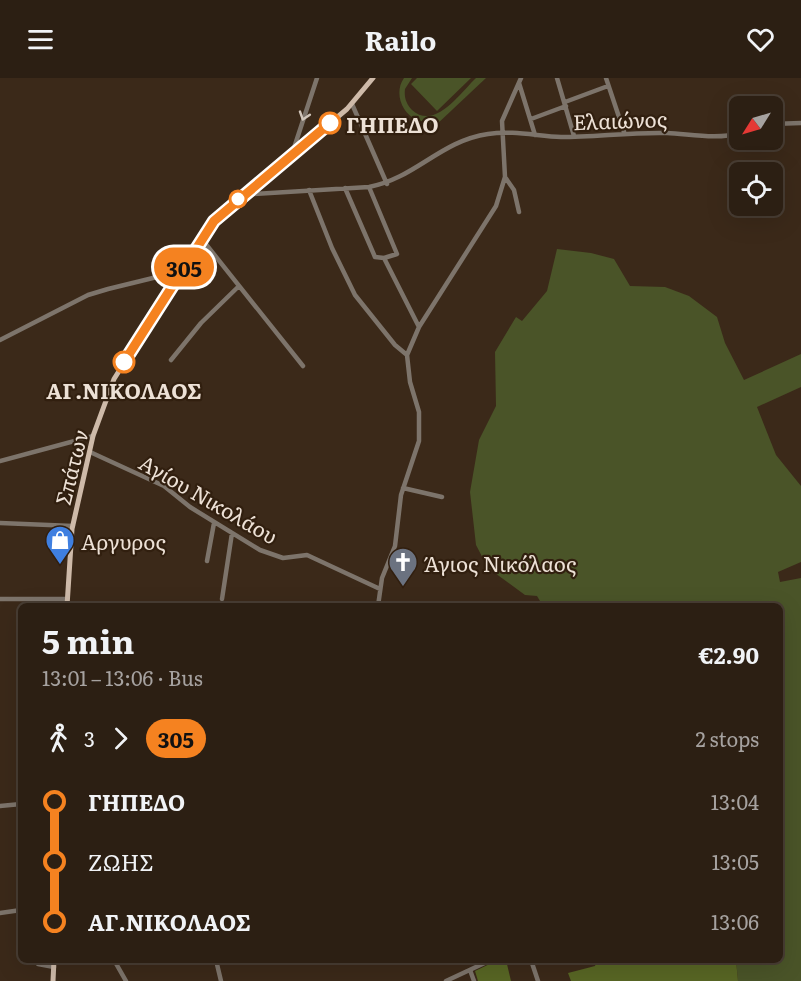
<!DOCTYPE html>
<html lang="en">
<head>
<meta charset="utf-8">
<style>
	:root { --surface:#2c1f13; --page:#382c21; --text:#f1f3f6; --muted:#a6a2a0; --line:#483d33 }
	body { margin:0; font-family:Literata,serif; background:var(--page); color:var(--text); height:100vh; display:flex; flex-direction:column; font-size:22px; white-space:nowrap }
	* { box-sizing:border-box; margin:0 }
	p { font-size:20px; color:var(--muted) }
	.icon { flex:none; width:33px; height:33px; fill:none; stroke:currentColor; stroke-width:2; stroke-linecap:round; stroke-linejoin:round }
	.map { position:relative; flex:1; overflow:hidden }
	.panel { position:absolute; left:18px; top:525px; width:765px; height:360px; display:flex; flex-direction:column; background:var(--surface); border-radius:9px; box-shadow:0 6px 24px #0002,0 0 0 2px var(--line) }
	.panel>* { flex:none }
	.badge { padding:0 12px; border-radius:20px; font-size:21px; line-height:39px }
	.needle { width:39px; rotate:233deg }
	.tools { position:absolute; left:729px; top:18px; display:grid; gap:12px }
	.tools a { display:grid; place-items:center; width:54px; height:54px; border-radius:9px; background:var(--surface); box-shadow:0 6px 24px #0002,0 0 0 2px var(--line); font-size:30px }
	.map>.badge { position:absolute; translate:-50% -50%; box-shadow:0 0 0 3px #fff }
	.legs { display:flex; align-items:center; gap:9px; height:66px; padding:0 24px; font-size:20px }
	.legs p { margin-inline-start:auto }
	.summary { display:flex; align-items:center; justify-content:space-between; height:102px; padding:0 24px }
	h1 { font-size:33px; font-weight:700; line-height:45px }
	ul { padding:0 24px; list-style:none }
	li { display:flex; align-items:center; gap:21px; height:60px; font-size:22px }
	li i { display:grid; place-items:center; width:9px; height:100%; margin:0 8px; background:currentColor }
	li i::after { content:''; width:15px; height:15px; margin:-8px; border:4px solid; border-radius:50%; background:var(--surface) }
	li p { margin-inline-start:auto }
	li:first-child i { background:linear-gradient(#0000 50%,currentColor 0) }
	li:last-child i { background:linear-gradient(currentColor 50%,#0000 0) }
	header { display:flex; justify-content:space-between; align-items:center; height:78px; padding:0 24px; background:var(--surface); font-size:27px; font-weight:700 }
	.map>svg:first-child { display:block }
	.green { fill:#4a5428 }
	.forest { fill:#586624 }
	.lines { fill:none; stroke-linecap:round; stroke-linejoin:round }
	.minor { stroke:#7d746b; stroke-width:4.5 }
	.major { stroke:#cebaa9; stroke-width:5 }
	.oneway { stroke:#d1c6bb }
	.line-1-casing { stroke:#fff; stroke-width:14 }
	.line-1 { stroke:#f58220; stroke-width:9 }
	.stop-1-dot { fill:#fff; stroke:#f58220; stroke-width:3 }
	.labels { text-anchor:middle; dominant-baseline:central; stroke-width:4.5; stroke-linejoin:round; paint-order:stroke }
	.street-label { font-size:21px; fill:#ede1d6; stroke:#311f0f }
	.stop-label { font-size:21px; font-weight:bold; fill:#ede1d6; stroke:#311f0f; text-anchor:start }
	.poi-label { font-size:21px; fill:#ede1d6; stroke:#311f0f; text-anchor:start }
</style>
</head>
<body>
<header><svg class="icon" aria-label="menu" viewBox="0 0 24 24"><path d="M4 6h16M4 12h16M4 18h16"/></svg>Railo<svg class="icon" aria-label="heart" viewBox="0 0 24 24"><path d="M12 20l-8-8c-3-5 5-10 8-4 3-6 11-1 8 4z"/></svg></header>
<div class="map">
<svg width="801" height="903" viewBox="0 0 801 903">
	<rect width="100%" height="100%" fill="#3b2919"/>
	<path class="green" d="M404,0H412L405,11C404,19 406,26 412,32C435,53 461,14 476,0H486L435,48C430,42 425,45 417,42C401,35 394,14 404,0Z
		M417,0H471L437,33L411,6Z
		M557,171L591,175L614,181L630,208L665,209L689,218L717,239L725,265L744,302L801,276V309L757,329L776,377L801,408V484L778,494L780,504L801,500V903H738L736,882H780V528H543L537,518L525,517L488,490L476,467L470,414L479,362L496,328L495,274L516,239L522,243L547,213Z"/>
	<path class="forest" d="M498,882H506L511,903H478L475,893Z
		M597,882H736L738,903H571L568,895L595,888Z"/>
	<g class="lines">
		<path class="minor" d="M557,0L574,58
			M606,0L624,54
			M519,5L535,57
			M565,24L608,8
			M352,26L387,106
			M531,41L566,28
			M772,46L801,45
			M292,76L317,0
			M505,99L514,112L519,134
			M369,109L397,176L384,180
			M345,110L375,179L384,180L419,249
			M309,112L332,170L355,217L395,267L407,277
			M247,114L253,116L369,109C416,100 440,63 488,56C512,52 537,58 561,59C596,59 631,54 667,55C690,56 717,62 740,55
			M201,160L303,288
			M0,262L88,217L108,211L157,199L176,201
			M171,282L201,245L239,208
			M90,374L164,408L190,429L260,472L283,480L307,477L380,511
			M0,383L93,358
			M403,410L442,419
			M0,445L73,448
			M207,483L214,445
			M0,521H67
			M222,521L232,455
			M378,528L382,500L395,468L401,417L419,363V334L410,304L407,277L419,249L496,128L505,99L502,43L521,0
			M0,728L21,726
			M0,835L21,832
			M38,882V886L54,889
			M114,882L126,903
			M216,882L221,903
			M531,882L538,903
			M470,892L474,903
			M446,903L491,882"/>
		<path class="major" d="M67,528L72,451L93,358L114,301L214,143L347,31L373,0
			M53,903L54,882"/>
	</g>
	<defs><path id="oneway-chevron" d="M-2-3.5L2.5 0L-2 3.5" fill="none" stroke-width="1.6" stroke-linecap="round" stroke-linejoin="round" transform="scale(1.5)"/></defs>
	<use class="oneway" href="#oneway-chevron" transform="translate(304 38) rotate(108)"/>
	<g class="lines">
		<g class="line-1-casing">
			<path id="line-1" d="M124,284L214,143L330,45"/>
		</g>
		<use href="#line-1" class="line-1"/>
	</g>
	<defs>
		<g id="shop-pin" transform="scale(1.5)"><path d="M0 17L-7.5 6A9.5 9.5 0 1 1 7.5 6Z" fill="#3f7fe0" stroke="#311f0f"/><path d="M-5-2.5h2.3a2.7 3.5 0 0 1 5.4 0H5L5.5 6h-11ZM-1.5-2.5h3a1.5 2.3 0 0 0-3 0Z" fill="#fff"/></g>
		<g id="church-pin" transform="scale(1.5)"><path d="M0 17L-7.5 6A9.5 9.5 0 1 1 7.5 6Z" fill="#6b7280" stroke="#311f0f"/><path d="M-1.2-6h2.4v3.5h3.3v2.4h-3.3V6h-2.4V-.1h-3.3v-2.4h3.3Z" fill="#fff"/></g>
	</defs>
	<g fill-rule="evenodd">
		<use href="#shop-pin" x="60" y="462"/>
		<use href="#church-pin" x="403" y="484"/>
	</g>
	<g class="stop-1-dot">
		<circle cx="330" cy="45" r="10"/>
		<circle cx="238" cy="121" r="8"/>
		<circle cx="124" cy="284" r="10"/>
	</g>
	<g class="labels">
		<g class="street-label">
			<text transform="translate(620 41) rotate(-2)">Ελαιώνος</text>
			<text transform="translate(70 389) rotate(-76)">Σπάτων</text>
			<text transform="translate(209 420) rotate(30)">Αγίου Νικολάου</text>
		</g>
		<g class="stop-label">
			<text x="346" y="45">ΓΗΠΕΔΟ</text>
			<text x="124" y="311" text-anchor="middle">ΑΓ.ΝΙΚΟΛΑΟΣ</text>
		</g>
		<g class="poi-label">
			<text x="81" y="462">Αργυρος</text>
			<text x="424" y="484">Άγιος Νικόλαος</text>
		</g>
	</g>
</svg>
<div class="tools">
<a><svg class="needle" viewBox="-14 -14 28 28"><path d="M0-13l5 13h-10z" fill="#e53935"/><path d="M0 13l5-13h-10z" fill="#a6a2a0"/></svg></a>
<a><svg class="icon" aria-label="locate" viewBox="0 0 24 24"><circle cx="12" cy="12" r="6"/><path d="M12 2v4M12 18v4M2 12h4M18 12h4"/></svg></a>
</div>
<b class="badge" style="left:184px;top:189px;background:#f58220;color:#111">305</b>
<section class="panel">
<div class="summary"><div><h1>5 min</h1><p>13:01 – 13:06 · Bus</p></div><b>€2.90</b></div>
<div class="legs"><svg class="icon" aria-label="walk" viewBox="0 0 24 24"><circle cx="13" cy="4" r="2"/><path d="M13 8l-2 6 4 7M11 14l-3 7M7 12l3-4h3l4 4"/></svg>3<svg class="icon" aria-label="forward" viewBox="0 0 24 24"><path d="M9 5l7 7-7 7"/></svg><b class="badge" style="background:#f58220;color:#111">305</b><p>2 stops</p></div>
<ul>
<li><i style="color:#f58220"></i><b>ΓΗΠΕΔΟ</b><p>13:04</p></li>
<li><i style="color:#f58220"></i><span>ΖΩΗΣ</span><p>13:05</p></li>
<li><i style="color:#f58220"></i><b>ΑΓ.ΝΙΚΟΛΑΟΣ</b><p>13:06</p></li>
</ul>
</section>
</div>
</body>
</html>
